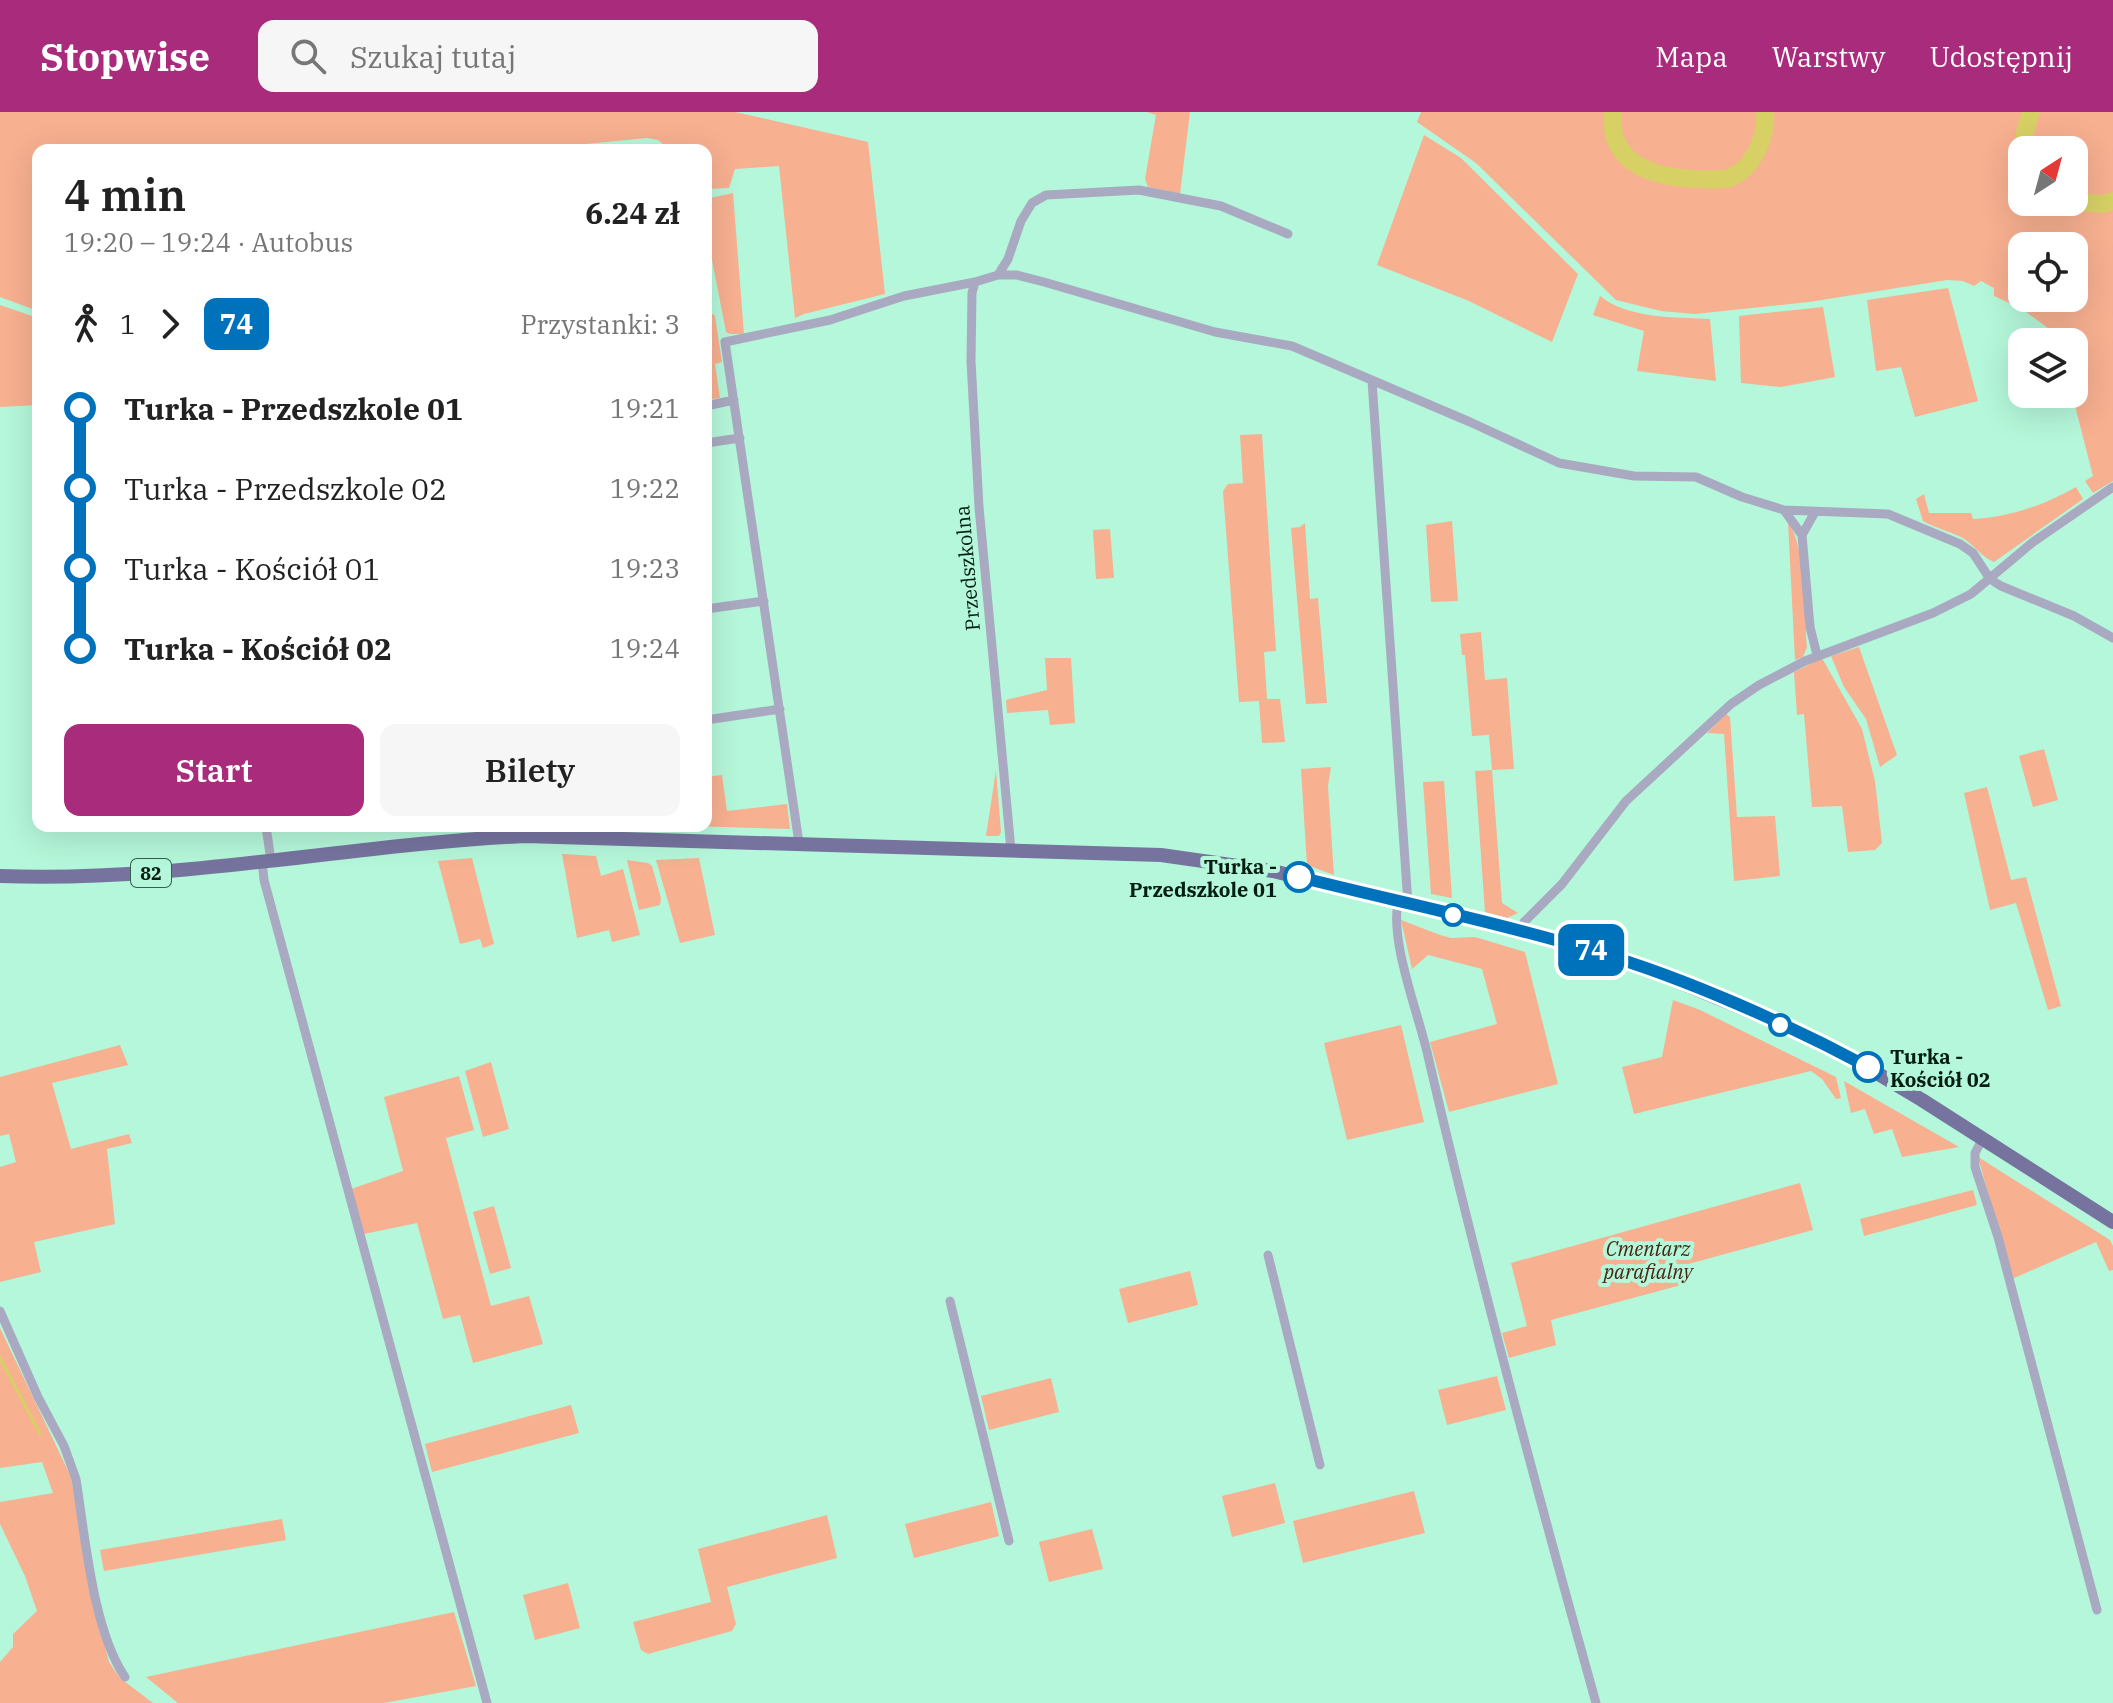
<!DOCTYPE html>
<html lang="pl">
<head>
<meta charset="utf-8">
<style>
	:root { --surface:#fff; --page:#f6f6f6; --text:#222; --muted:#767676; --accent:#a82b7c }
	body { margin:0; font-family:"IBM Plex Serif",serif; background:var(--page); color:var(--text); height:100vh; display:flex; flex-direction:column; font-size:30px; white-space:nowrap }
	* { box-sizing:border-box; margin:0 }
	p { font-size:26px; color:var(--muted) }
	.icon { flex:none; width:44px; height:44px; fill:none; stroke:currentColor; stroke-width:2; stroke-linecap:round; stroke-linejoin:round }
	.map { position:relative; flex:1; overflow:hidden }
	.sheet { position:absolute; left:32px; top:32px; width:680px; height:688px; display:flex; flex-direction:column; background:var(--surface); border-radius:16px; box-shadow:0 8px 32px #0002 }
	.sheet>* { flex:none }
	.badge { padding:0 16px; border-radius:12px; font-size:28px; line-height:52px }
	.needle { width:52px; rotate:36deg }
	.fabs { position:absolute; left:2008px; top:24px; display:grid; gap:16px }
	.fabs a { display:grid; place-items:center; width:80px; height:80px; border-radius:16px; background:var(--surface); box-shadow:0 8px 32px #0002; font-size:40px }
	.map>.badge { position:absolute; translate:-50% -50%; box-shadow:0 0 0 4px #fff }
	.legs { display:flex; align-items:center; gap:12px; height:88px; padding:0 32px; font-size:26px }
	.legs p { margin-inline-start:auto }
	.overview { display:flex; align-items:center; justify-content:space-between; height:136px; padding:0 32px }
	h1 { font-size:44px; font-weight:600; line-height:60px }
	.primary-button { display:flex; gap:16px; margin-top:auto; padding:16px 32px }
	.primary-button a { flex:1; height:92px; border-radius:16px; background:var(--accent); color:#fff; font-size:32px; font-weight:600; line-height:92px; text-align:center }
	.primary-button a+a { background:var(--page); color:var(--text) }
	ul { padding:0 32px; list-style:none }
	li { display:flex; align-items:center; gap:28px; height:80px; font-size:30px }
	li i { display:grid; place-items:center; width:12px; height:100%; margin:0 10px; background:currentColor }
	li i::after { content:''; width:20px; height:20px; margin:-10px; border:6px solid; border-radius:50%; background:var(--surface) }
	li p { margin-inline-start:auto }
	li:first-child i { background:linear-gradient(#0000 50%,currentColor 0) }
	li:last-child i { background:linear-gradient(currentColor 50%,#0000 0) }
	header { display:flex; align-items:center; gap:48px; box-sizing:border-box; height:112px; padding:0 40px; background:var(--accent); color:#fff }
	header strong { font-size:38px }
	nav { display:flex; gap:44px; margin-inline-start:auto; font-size:28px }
	.search { width:560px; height:72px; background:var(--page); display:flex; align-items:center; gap:20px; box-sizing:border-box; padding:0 28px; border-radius:16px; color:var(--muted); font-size:30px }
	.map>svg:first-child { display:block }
	.green { fill:#f7b090; fill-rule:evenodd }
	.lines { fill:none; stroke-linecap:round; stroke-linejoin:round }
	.stream { stroke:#d7d065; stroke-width:3 }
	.river { stroke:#d7d065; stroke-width:18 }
	.street { stroke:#a9a9c1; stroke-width:9 }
	.primary { stroke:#76749f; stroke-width:14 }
	.line-1-casing { stroke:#fff; stroke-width:18 }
	.line-1 { stroke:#0072bc; stroke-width:12 }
	.stop-1-dot { fill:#fff; stroke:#0072bc; stroke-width:4 }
	.labels { text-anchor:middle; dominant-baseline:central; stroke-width:8; stroke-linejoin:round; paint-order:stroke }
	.shield { fill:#b5f7da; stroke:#385e4f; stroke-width:2 }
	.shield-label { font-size:18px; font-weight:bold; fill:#021d13 }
	.street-label { font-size:20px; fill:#021d13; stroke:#b5f7da }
	.stop-label { font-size:20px; font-weight:bold; fill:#021d13; stroke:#b5f7da; text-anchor:end }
	.park-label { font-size:20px; font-style:italic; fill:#492411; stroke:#b5f7da }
</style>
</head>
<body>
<header>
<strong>Stopwise</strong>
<div class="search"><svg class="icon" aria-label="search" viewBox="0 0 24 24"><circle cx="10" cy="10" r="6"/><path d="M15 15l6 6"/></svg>Szukaj tutaj</div>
<nav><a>Mapa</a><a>Warstwy</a><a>Udostępnij</a></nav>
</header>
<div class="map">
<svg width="2113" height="1591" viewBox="0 0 2113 1591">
	<rect width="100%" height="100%" fill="#b5f7da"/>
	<path class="green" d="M0,0H735L868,30L885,182L804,202L795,206L779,54L735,57L729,76L706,77V38H670L658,28L647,26L565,34V38H38V199L0,185Z
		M1147,0H1190L1180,82L1148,75L1145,67L1156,3Z
		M1421,0H2113V369L2093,381L2085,369L2093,364L2072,282H2074V230H2060V225L2022,197L1994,184V176L1981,169L1974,174L1963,169L1947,168L1809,190L1695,202L1661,199L1616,188L1476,51L1417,10ZM2022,38H2074V90H2022ZM2022,134H2074V186H2022Z
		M1424,23L1461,46L1578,162L1552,230L1469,189L1377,153Z
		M733,81L744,222H730L726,220L706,117V87Z
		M1948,176L1978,289L1915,305L1901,255L1876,259L1867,188Z
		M1600,184C1628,207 1675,205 1710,207L1716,269L1637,259L1644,219L1593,203Z
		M0,193L38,206V293L0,295Z
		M1823,195L1835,265L1781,275L1741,271L1739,204Z
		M706,197L715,204L722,250L715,252L720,286L706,288Z
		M1262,322L1276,539L1264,540L1267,587H1280L1285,630L1262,631L1259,589L1239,590L1223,379L1228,372L1243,371L1240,323Z
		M2076,375L2083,387L1994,450C1981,445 1974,432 1961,425C1949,419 1935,416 1923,409L1916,387L1924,382L1929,401H1971L1973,407C2009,405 2045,393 2076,375Z
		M1452,409L1458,489L1431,490L1426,413Z
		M1788,410C1806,433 1804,504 1807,535L1803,545L1795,548Z
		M1305,411L1310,487L1318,486L1327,591L1306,592L1291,416L1300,415Z
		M1110,417L1114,466L1096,467L1093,418Z
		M1481,520L1485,568L1507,566L1514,657L1492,658L1502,791L1518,801L1507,806L1485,800L1475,659L1492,658L1489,623L1472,624L1465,543H1462L1460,522Z
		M1859,535L1897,643L1880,655L1866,607L1844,575L1831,544Z
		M1045,546H1071L1075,611L1050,613L1048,598L1007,601L1006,588L1047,578Z
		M1822,546L1862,617L1875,669L1882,731L1875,738L1848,740L1842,694L1812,695L1804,602L1797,603L1794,560Z
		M1726,602L1730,605L1737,705L1775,704L1780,764L1734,769L1724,622L1707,621Z
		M2044,637L2058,688L2033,695L2019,644Z
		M1331,655L1328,674L1334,763L1307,753L1301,657Z
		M996,658L1001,720L999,724H986Z
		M722,663L727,699L787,692L790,717L689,714H706V665Z
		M1444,669L1452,786L1431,782L1423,670Z
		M1987,675L2011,768L2026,765L2061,894L2048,898L2016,791L1990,798L1964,681Z
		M562,742L596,744L601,764L623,757L640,823L612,830L609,818L577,826Z
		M472,746L494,832L483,836L480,827L460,832L438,749Z
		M699,746L715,823L680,831L656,748Z
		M627,748L648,751L652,754L661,786L660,793L639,798Z
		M1401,808L1440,823L1451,826L1475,825L1525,840L1558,972L1449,1000L1430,930L1497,912L1482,857L1428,843L1412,857Z
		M1673,888L1700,898L1836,965L1841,986L1836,987L1822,967L1811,959L1634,1002L1622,955L1662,945Z
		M1401,913L1424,1010L1347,1028L1324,931Z
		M120,933L128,953L52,971L71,1037L129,1022L132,1031L107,1037L115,1112L34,1130L41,1160L0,1170V1055L16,1050L9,1022L0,1024V965Z
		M491,950L509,1017L483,1025L465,959Z
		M459,964L474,1018L446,1026L491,1194L529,1184L543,1232L473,1251L460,1203L443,1207L417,1111L364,1122L351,1077L403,1059L384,985Z
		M1844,969L1959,1035L1902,1045L1892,1017L1874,1022L1865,997L1851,1001Z
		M1978,1045L2110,1128L2113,1134V1158L2109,1159L2096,1130L2012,1167Z
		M1800,1071L1813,1118L1681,1154L1685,1172L1551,1208L1556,1233L1509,1246L1502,1221L1527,1214L1511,1151Z
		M1973,1078L1977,1093L1864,1124L1860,1107Z
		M494,1094L511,1156L490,1162L473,1100Z
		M1190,1159L1198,1193L1128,1211L1119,1177Z
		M0,1216L71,1365L90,1476L109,1550L120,1566L153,1591H0V1550L13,1535V1522L37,1499L25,1464L0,1412V1390L53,1381L42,1350L0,1356Z
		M1497,1264L1506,1298L1447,1313L1438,1278Z
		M1051,1266L1059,1300L989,1318L981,1284Z
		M571,1293L579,1321L432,1360L425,1332Z
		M1275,1371L1285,1411L1232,1425L1222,1384Z
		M1414,1379L1425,1421L1303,1451L1293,1409Z
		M991,1390L999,1424L914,1446L905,1412Z
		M827,1403L837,1446L727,1475L736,1512L732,1519L648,1542L641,1538L633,1510L711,1490L698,1437Z
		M282,1407L286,1428L104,1459L100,1438Z
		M1092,1417L1103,1457L1049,1470L1039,1430Z
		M568,1471L580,1516L535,1528L523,1483Z
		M454,1500L476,1574L384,1591H178L146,1565Z"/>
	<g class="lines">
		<path class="stream" d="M0,1246L40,1322"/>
		<path class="river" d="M1613,0C1607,52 1655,66 1697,67C1709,67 1723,70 1734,64C1755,53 1767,22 1765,0
			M2026,38L2025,20L2031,0
			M2074,90L2103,92L2113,89"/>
		<path class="street" d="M998,163L1008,147L1021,109L1032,91L1046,83L1139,78L1221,94L1288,122
			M975,170L972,181L971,249L979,395L1011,738
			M1372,269L1408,792
			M706,294L734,288
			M706,331L740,326
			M1784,398L1802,423
			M1815,400L1802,423L1810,515L1817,543
			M706,497L764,489
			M706,608L780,597
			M266,714L271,749
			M799,731L725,230L830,208L904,184L975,170L998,163H1017L1044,170L1215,220L1292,234L1470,310L1559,351L1634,364L1696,365L1742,385L1784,398L1888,402L1960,432L1973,441L1990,467L2001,474L2074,504L2113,526
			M262,749L264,768L487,1591
			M1398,790C1390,831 1418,900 1428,944C1478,1161 1536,1376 1596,1591
			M1520,820L1524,810L1562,772L1626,689L1731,592L1759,573L1805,549L1933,501L1971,482L2033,430L2113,375
			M1983,1026L1975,1041V1055L1998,1125L2097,1498
			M1268,1143L1320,1353
			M950,1189L1009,1429
			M0,1199L38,1285L64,1334L76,1367C85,1424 93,1519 125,1565"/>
		<path class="primary" d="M0,764C176,771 350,732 525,724L1161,743L1273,759L1581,835L1660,862L1773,909L1860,951L1922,988L2113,1110"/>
	</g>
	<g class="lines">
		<g class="line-1-casing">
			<path id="line-1" d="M1299,765C1399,790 1501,811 1600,841C1687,867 1788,912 1868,955"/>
		</g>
		<use href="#line-1" class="line-1"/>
	</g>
	<g class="stop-1-dot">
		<circle cx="1299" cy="765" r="14"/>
		<circle cx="1453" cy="803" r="10"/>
		<circle cx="1780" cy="913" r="10"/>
		<circle cx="1868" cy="955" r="14"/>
	</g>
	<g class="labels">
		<rect class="shield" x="131" y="747" width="40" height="28" rx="6"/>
		<g class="shield-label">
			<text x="151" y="761">82</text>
		</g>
		<g class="street-label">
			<text transform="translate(967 456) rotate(-95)">Przedszkolna</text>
		</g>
		<g class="stop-label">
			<text x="1277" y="754">Turka -<tspan x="1277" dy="23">Przedszkole 01</tspan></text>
			<text x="1890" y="944" text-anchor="start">Turka -<tspan x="1890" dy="23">Kościół 02</tspan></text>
		</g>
		<g class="park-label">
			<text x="1648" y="1136">Cmentarz<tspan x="1648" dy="23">parafialny</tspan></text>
		</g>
	</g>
</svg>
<div class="fabs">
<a><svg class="needle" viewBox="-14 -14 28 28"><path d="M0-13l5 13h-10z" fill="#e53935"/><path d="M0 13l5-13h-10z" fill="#767676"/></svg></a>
<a><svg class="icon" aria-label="locate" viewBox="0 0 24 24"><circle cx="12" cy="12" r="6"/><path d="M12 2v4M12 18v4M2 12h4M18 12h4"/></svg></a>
<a><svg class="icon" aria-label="layers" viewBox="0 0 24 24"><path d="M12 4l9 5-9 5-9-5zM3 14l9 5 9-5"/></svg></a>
</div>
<b class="badge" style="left:1591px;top:838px;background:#0072bc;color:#fff">74</b>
<section class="sheet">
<div class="overview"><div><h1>4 min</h1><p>19:20 – 19:24 · Autobus</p></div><b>6.24 zł</b></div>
<div class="legs"><svg class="icon" aria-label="walk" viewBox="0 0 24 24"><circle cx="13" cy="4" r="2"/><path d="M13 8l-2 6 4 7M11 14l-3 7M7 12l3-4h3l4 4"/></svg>1<svg class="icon" aria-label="forward" viewBox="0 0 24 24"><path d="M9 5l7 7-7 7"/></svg><b class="badge" style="background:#0072bc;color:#fff">74</b><p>Przystanki: 3</p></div>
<ul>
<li><i style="color:#0072bc"></i><b>Turka - Przedszkole 01</b><p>19:21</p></li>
<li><i style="color:#0072bc"></i><span>Turka - Przedszkole 02</span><p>19:22</p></li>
<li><i style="color:#0072bc"></i><span>Turka - Kościół 01</span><p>19:23</p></li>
<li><i style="color:#0072bc"></i><b>Turka - Kościół 02</b><p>19:24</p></li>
</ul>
<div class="primary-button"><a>Start</a><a>Bilety</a></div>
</section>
</div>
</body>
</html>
